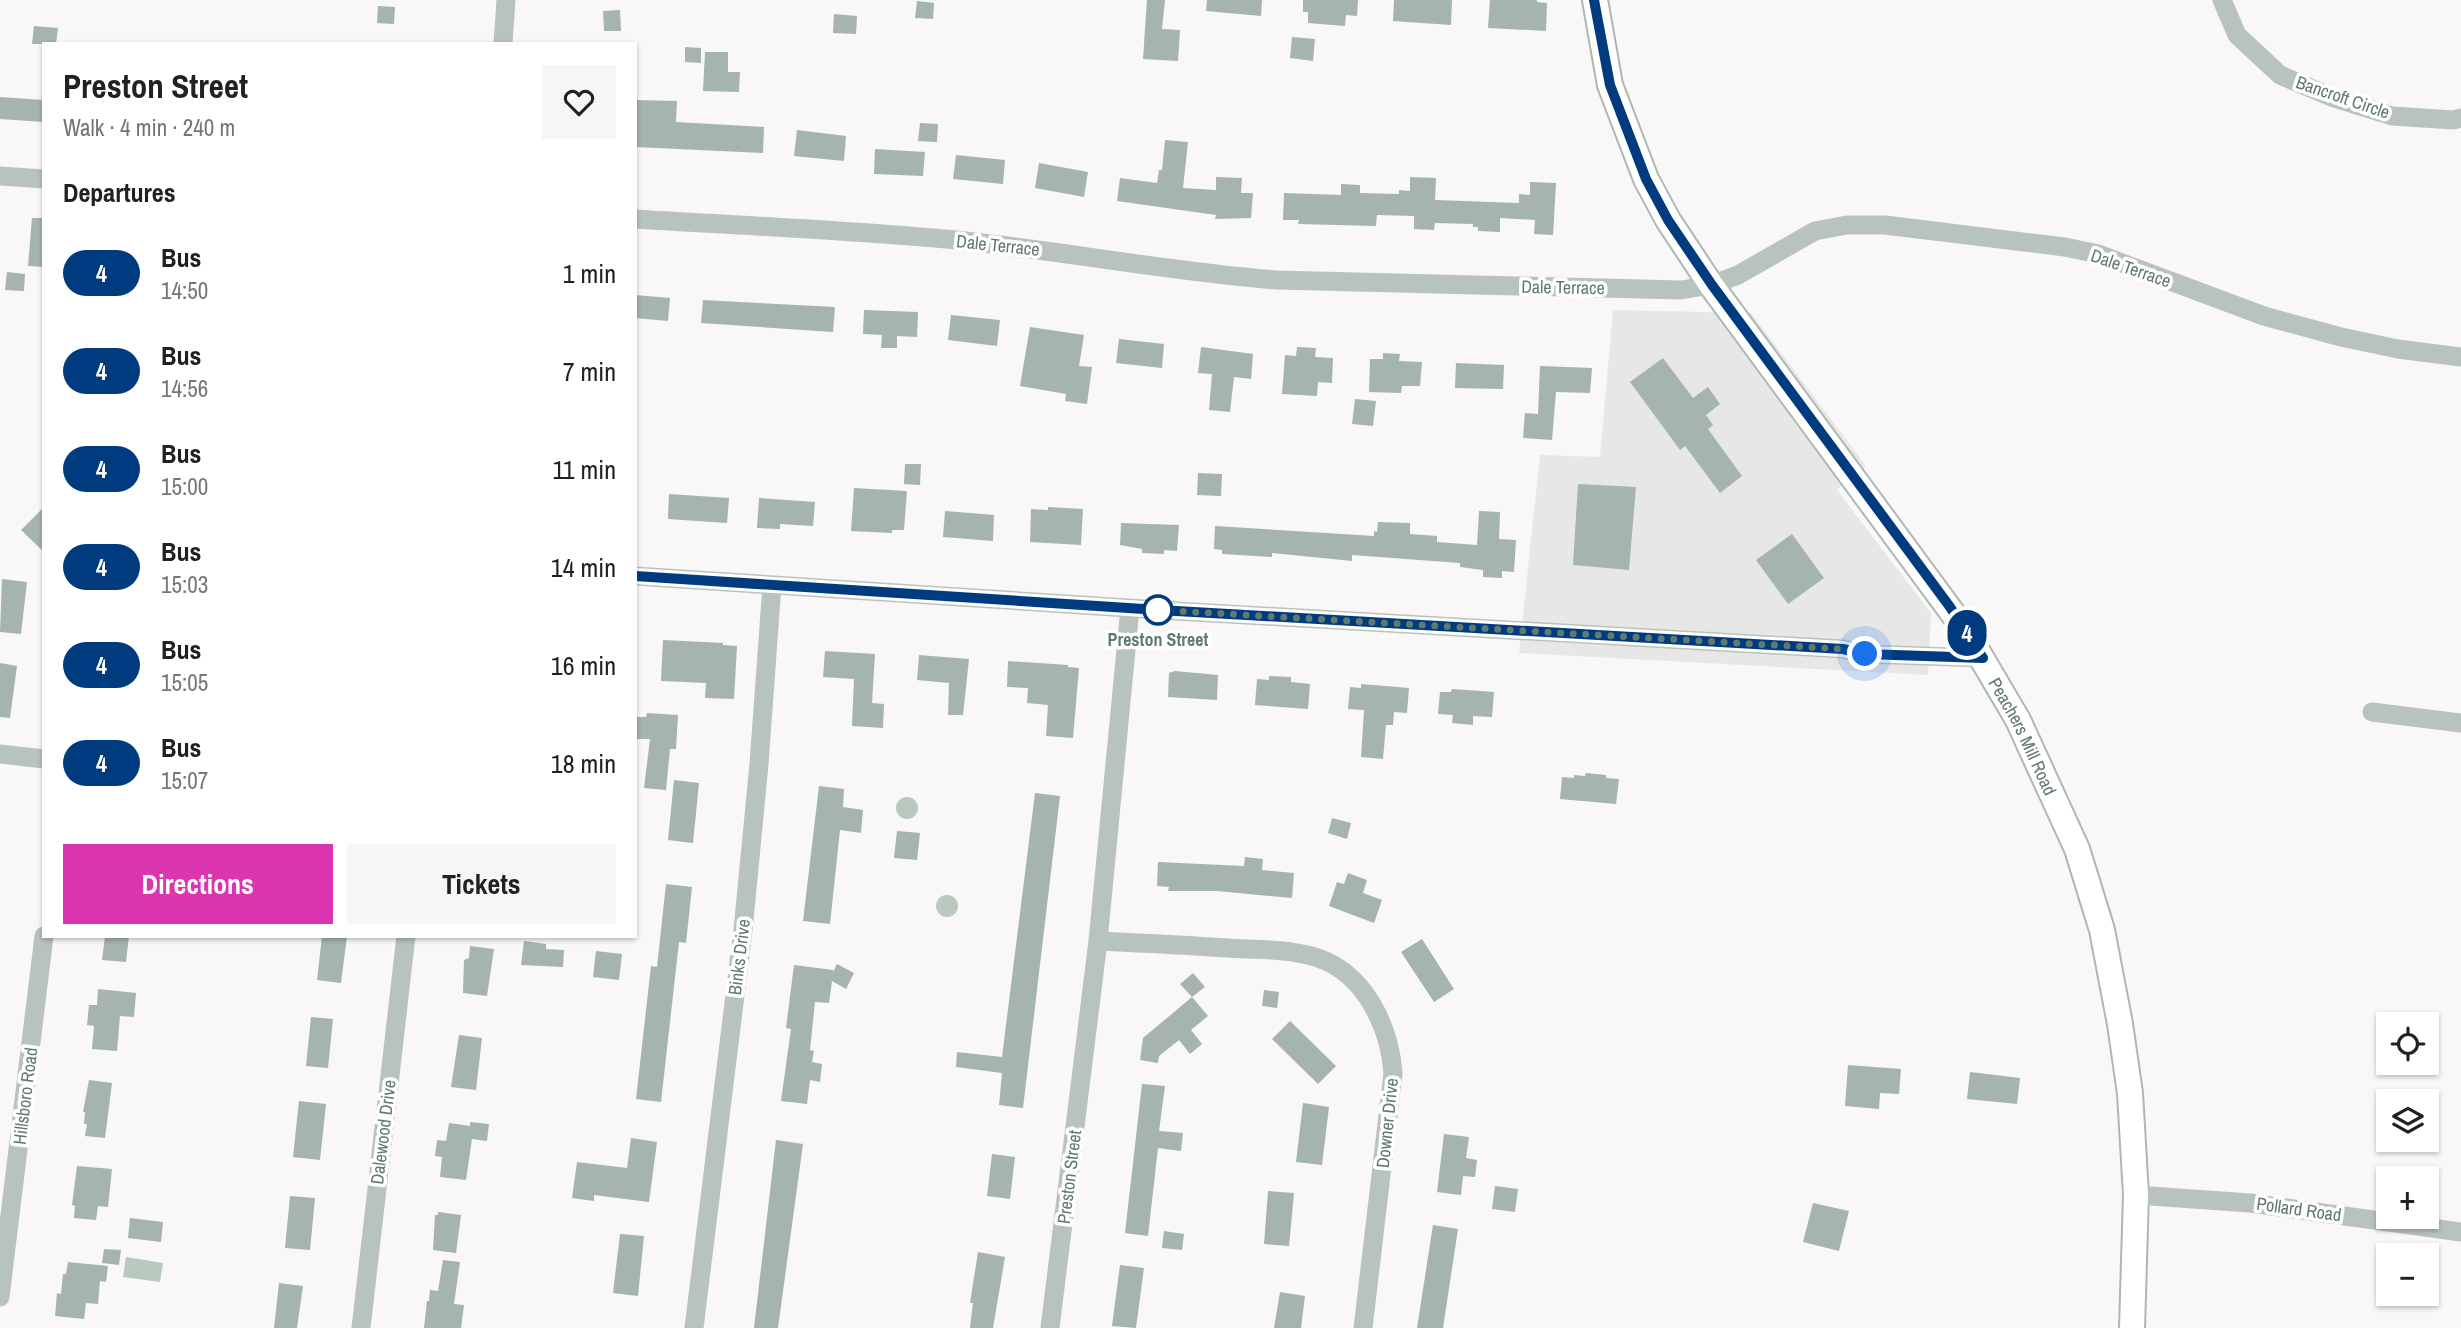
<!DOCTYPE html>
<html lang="en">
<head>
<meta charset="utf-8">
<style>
	:root { --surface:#fff; --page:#f6f6f6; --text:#202124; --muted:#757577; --accent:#db35b0 }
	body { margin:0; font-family:"Archivo Narrow",sans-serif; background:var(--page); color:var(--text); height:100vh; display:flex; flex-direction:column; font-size:26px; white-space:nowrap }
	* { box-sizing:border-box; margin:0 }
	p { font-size:23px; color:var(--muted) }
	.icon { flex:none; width:38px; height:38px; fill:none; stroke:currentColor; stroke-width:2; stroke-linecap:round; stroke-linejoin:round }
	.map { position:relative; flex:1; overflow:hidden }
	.side { position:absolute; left:42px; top:42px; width:595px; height:896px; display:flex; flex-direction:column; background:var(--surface); border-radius:0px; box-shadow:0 2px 5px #0004 }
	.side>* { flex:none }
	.badge { padding:0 14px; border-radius:23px; font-size:24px; line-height:46px }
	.fabs { position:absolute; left:2376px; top:1012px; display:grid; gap:14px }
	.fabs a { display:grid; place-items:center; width:63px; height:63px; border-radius:0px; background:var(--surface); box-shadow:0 2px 5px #0004; font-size:35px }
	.you { position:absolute; width:35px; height:35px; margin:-18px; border:5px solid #fff; border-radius:50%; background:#1a73e8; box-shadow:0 0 0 10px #1a73e833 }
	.map>.badge { position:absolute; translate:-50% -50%; box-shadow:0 0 0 4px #fff }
	h2 { padding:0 21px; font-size:26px; line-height:63px }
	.round { display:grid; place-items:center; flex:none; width:74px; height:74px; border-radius:0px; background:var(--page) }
	.overview { display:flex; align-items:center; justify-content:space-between; height:119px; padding:0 21px }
	h1 { font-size:33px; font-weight:800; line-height:52px }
	.button { display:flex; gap:14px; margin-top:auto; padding:14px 21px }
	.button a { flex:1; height:80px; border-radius:0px; background:var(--accent); color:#fff; font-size:28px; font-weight:800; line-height:80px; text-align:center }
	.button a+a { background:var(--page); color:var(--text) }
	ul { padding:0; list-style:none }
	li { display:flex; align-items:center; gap:21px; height:98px; padding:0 21px }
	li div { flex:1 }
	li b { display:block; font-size:26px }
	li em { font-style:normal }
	li .badge { min-width:77px; font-weight:700; text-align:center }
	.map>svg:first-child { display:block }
	.built { fill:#e7e8e6 }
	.water { fill:#b9c9be }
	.building { fill:#a5b4ac }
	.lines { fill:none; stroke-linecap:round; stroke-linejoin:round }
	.major-casing { stroke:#aeb8b3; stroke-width:28 }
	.minor { stroke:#b9c3be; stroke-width:19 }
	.major { stroke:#fff; stroke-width:24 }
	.line-casing { stroke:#fff; stroke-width:16 }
	.line { stroke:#003b80; stroke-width:10 }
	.walk { stroke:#617a6d; stroke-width:7; stroke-dasharray:0 12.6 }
	.stop-dot { fill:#fff; stroke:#003b80; stroke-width:3.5 }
	.labels { text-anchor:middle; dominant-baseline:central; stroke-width:7; stroke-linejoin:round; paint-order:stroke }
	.street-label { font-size:18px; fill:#617a6d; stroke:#fff }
	.stop-label { font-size:18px; font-weight:bold; fill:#617a6d; stroke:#fff }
</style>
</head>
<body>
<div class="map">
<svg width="2461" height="1328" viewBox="0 0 2461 1328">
	<rect width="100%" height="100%" fill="#f9f7f7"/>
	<path class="built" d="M1613,310L1751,313L1866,466L1837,490L1931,613L1928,675L1519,653L1540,455L1600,457Z"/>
	<path class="water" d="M896 808a11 11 0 1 1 22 0a11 11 0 1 1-22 0Z
		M936 906a11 11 0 1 1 22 0a11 11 0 1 1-22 0Z
		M126,1257L163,1263L160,1282L123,1277Z"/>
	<path class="building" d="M1147,0H1165L1162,29L1180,30L1178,61L1143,59Z
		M1207,0H1262L1261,16L1206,11Z
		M1303,0H1358L1357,16L1346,15L1345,26L1308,23V12H1303Z
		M1394,0H1452L1451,25L1393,21Z
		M1490,0H1537V2L1547,3L1546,31L1488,28Z
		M917,1L934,3L933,19L915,18Z
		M378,6L395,7L394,24L377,23Z
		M620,10L621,31H604L603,11Z
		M834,14L857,16L856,34L833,33Z
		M34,26L58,28L56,44H32Z
		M1292,37L1315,39L1313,61L1290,58Z
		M685,47L701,48V63L685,62Z
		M705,52H728V72H740L739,92L703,91Z
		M0,97L44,100V122L0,119Z
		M635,100L677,101L676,122L764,127L763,153L635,147Z
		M920,123L938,124L937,142L918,141Z
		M797,130L846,136L844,161L794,156Z
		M1165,140L1188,142L1183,188L1216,190V177L1242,178L1241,193H1253L1251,218L1215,219L1216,215L1117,201L1120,178L1157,183L1159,170H1162Z
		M875,149L925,152L923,176L874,174Z
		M956,155L1005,160L1003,184L953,179Z
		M1039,163L1088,172L1084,197L1035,188Z
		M1410,177L1436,178L1435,200L1519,203V194L1530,195V182L1556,183L1553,235L1534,234L1535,220L1500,218V232L1478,231V227H1473V224L1435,223L1434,230L1414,229V216L1377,215L1376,226L1298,224L1299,220H1283L1284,193L1341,195V184L1360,185V193L1399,194V190L1410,191Z
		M32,218H44V267L28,266Z
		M7,272L25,274L24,291L5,290Z
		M635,295L670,298L668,321L635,318Z
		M703,300L835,307L833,332L701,323Z
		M864,310L918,312L917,337L897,336V348H881L882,335L863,334Z
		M951,315L1000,320L997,346L948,340Z
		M1030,327L1084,335L1079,366L1092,367L1087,404L1065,401L1066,394L1020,386Z
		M1119,339L1164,344L1162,368L1116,363Z
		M1201,347L1253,354L1251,379L1234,377L1230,412L1209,410L1212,374L1198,373Z
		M1297,347L1316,348L1315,357L1333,358L1332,383L1318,382L1317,396L1282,394L1285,355L1296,356Z
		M1383,353L1400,354L1399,361L1422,362L1420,386H1402L1401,393L1369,392L1370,359H1383Z
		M1663,358L1693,398L1708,387L1720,404L1706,415L1713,425L1708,429L1742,476L1720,493L1685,446L1680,450L1630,382Z
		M1456,363L1504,365L1503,389L1455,388Z
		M1540,366L1592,368L1590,393L1556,392L1552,440L1523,438L1525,413L1538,414Z
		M1355,399L1376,401L1373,426L1352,424Z
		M905,464H921L920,485L904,484Z
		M1198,473L1222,474L1221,496L1197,495Z
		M1578,484L1636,487L1629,570L1573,565Z
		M854,488L907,491L904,530H892V533L851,531Z
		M669,494L729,498L727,523L668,519Z
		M759,498L815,502L813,526L780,524V529L757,528Z
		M44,507V552L21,530Z
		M1048,507L1083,509L1081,545L1030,542L1031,509L1048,510Z
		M945,511L994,515L993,541L943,537Z
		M1479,511L1500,512L1499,539L1516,540L1514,572L1502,571V578L1483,577V570L1460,567V563L1352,555V561L1272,553V557L1222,554V550L1214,549L1215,526L1374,536V531L1377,532L1378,522L1410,523V534L1437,536V542L1477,545Z
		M1121,523L1179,525L1177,551L1164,550V554L1142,553V549L1120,545Z
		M1792,534L1824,578L1788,604L1756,560Z
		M2,579L27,582L21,634L0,632Z
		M663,640L723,643V645L737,646L734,699L705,698L706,683L661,681Z
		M825,651L875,654L872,703L884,704L883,728L852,726L854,679L823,677Z
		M919,655L969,659L963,715H948L949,683L917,680Z
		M1008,661L1068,665V667L1079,668L1073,738L1046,736L1048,705L1027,703L1028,688L1007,687Z
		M0,663L17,666L10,718L0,717Z
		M1175,671L1218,675L1217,700L1168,697L1169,673Z
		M1269,676L1291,677V682L1310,684L1308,709L1255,705L1257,679L1269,680Z
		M1361,684L1409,688L1407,713L1394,712L1393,725H1386L1383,759L1361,757L1364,710L1348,709L1350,687L1361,688Z
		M1452,689L1494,692L1492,717L1473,716V725L1452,723L1453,715L1438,714L1440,692H1451Z
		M647,713L678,715L676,749H670L666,790L644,788L650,739H635V717H646Z
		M1586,773L1606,775V778L1619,779L1616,804L1560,799L1562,777L1574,778V775L1585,776Z
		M674,780L699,783L693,843L668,840Z
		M819,786L844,789L843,807L863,810L861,833L840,830L830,924L803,921Z
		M1035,793L1060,796L1023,1108L999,1105L1002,1073L956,1067L957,1052L1002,1057Z
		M1332,818L1351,823L1347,839L1328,833Z
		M897,831L920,833L917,860L894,858Z
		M1245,857L1263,859L1262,870L1294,873L1292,898L1217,891H1168L1169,887L1157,886L1158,862L1244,866Z
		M1348,873L1367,880L1363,893L1382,900L1374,923L1329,906L1337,882L1344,884Z
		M666,884L692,887L686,943L679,942L661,1102L636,1099L651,966L657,967Z
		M105,936H129L126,962L102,960Z
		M322,936H347L341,983L317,980Z
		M1422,939L1454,989L1434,1002L1401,952Z
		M524,941L546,944V949L564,950L563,967L521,965Z
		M470,946L494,949L487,996L463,993L464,960L469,958Z
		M596,951L622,954L619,980L593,977Z
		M837,964L854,973L846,989L832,981L829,1003L815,1002L810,1050L814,1051L812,1062L822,1064L820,1082L810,1080L807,1104L781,1101L791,1029L786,1028L794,965L833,970V972Z
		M1193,973L1205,987L1192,997L1180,984Z
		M98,989L136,993L134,1017L120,1016L117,1051L92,1049L94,1026L87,1025L89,1005H97Z
		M1264,990L1279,992L1277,1008L1262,1006Z
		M1192,997L1208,1016L1191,1030L1202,1044L1190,1054L1179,1040L1159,1056L1158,1063L1140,1060L1143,1038Z
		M311,1017L333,1019L328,1068L306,1066Z
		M1290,1021L1336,1066L1318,1084L1272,1039Z
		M459,1035L482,1038L476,1090L451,1087Z
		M1848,1065L1901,1069L1899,1094L1880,1093L1879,1109L1845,1106Z
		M1970,1072L2020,1078L2017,1104L1967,1099Z
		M89,1080L112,1083L105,1138L85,1136L87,1124H84L85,1112H83Z
		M1142,1084L1165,1086L1159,1131L1183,1133L1181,1151L1158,1148L1148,1236L1125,1233Z
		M299,1101L326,1104L320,1160L293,1157Z
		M1303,1103L1329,1107L1322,1165L1296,1162Z
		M470,1122L489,1124L487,1141L472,1139L466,1180L440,1177L442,1157L435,1156L437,1140L446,1141L449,1123L470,1126Z
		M1444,1134L1469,1137L1466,1158L1477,1160L1475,1177L1463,1176L1461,1195L1437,1192Z
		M631,1138L657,1142L649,1202L594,1195V1201L572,1198L577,1162L627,1168Z
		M776,1140L803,1144L778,1328H754Z
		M992,1154L1015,1157L1010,1199L987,1196Z
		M77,1166L112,1169L108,1207L98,1206L96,1220L74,1218L75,1206L72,1205Z
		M1495,1186L1518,1189L1515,1212L1492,1209Z
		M1268,1191L1294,1193L1289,1246L1264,1244Z
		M290,1196L315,1198L310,1250L285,1248Z
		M1813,1203L1849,1211L1839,1251L1803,1242Z
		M438,1212L461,1215L456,1253L433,1250L435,1215H438Z
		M130,1218L163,1222L161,1242L128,1238Z
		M1433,1225L1458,1229L1443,1328H1417Z
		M1164,1231L1184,1234L1182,1250L1162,1248Z
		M620,1234L644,1236L638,1296L613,1293Z
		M104,1249L121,1250L119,1265L102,1263Z
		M978,1252L1005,1257L993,1328H970L973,1303H970Z
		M443,1260L460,1262L454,1304L464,1305L461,1328H424L427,1301H429L430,1290L438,1291Z
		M68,1262L108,1266L106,1282L100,1281L98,1304L86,1303L84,1319L55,1316L57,1293L61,1294L63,1274H66Z
		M1120,1265L1144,1268L1136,1328L1112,1326Z
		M279,1283L303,1286L297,1328H274Z
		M1280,1292L1305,1296L1301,1328H1274Z"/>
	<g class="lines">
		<g class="major-casing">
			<g id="major">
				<path id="s1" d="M1595,0L1610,85L1646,179L1668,220L1711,285L1965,630L2018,720L2077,849L2102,930L2120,1024L2130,1093L2136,1195L2132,1328"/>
			</g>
		</g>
		<path class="minor" d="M2222,0L2237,35L2280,75L2334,98L2392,116L2453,120L2461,118
			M503,44L506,0
			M0,176L44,179
			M635,219C745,226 855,230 965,241C1069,252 1172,272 1277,280L1681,290L1711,285L1738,275L1815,231L1847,225H1885L2065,247L2098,254L2264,316L2341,337L2398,349L2461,357
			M635,576L1159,610L1843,649L1865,654L1983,658
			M2372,712L2461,723
			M0,754L44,759
			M1098,941C1141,943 1184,945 1227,948C1259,950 1298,948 1328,962C1369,982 1390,1031 1393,1073L1363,1328
			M2136,1195L2250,1203L2461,1232
			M0,1297L44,936
			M361,1328L406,936
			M694,1328L743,930L759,764L772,585
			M1050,1328L1098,941L1130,608"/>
		<use href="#major" class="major"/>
	</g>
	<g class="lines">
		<g class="line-casing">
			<path id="line" d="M635,576L1159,610L1843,649L1865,654L1983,658L1950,607L1712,285L1668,220L1646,179L1610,85L1594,0"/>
		</g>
		<use href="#line" class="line"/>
		<path class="walk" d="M1158,610L1843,649L1865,654"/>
	</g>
	<circle class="stop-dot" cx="1158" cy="610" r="14"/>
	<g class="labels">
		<g class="street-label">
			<text transform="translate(2343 97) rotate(19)">Bancroft Circle</text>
			<text transform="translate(998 245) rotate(6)">Dale Terrace</text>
			<text transform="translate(2131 268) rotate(19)">Dale Terrace</text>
			<text transform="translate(1563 287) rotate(1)">Dale Terrace</text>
			<text stroke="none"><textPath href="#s1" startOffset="861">Peachers Mill Road</textPath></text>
			<text transform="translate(739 957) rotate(-83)">Binks Drive</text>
			<text transform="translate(25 1096) rotate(-83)">Hillsboro Road</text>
			<text transform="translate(1387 1123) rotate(-84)">Downer Drive</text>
			<text transform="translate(383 1132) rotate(-83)">Dalewood Drive</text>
			<text transform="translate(1069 1177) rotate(-83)">Preston Street</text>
			<text transform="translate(2299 1209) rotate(8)">Pollard Road</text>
		</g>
		<g class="stop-label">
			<text x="1158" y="639">Preston Street</text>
		</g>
	</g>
</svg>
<div class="fabs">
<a><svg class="icon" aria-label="locate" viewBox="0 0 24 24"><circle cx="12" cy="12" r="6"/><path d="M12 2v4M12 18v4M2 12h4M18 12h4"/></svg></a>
<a><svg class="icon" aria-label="layers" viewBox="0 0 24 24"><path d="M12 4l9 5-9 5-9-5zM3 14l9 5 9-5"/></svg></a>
<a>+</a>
<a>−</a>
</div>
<div class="you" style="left:1865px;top:654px"></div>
<b class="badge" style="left:1967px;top:633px;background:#003b80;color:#fff">4</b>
<section class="side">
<div class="overview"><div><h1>Preston Street</h1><p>Walk · 4 min · 240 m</p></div><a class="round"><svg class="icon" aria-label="heart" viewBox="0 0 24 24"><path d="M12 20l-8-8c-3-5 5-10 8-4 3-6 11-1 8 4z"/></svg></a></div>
<h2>Departures</h2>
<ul>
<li><span class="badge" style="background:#003b80;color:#fff">4</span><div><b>Bus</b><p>14:50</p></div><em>1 min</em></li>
<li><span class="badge" style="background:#003b80;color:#fff">4</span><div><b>Bus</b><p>14:56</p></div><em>7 min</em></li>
<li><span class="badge" style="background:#003b80;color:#fff">4</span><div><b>Bus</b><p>15:00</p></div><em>11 min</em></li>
<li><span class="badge" style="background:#003b80;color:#fff">4</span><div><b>Bus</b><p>15:03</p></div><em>14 min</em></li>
<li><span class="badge" style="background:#003b80;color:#fff">4</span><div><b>Bus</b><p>15:05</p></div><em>16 min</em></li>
<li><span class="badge" style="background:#003b80;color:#fff">4</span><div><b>Bus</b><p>15:07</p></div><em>18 min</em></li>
</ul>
<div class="button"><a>Directions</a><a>Tickets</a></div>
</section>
</div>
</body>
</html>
